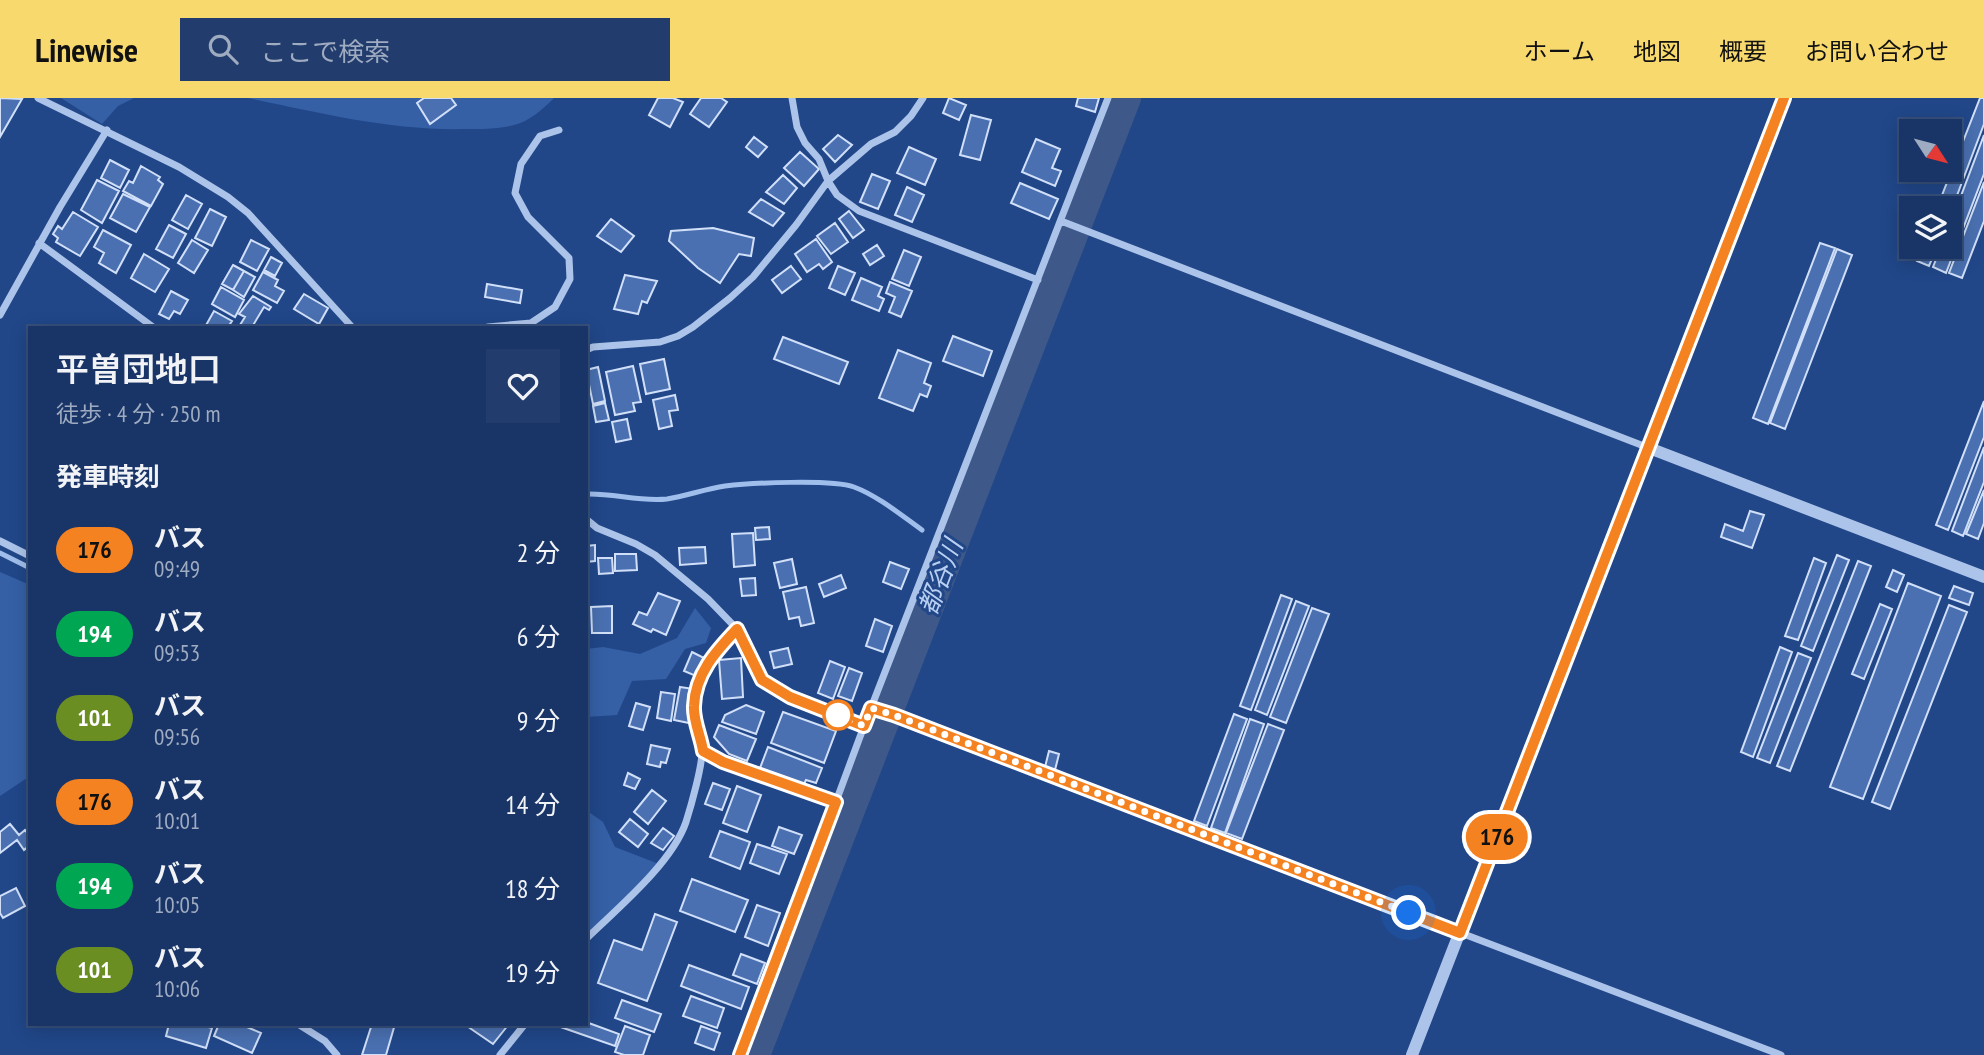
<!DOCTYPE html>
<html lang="ja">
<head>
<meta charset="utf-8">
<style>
	:root { --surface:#193567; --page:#223d6d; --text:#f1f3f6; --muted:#9fabc0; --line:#37507b; --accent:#f7d96e }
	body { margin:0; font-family:"PT Sans Narrow","Noto Sans JP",sans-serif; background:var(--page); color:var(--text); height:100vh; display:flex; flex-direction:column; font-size:26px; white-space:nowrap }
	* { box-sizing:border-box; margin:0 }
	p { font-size:23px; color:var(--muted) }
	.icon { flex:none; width:38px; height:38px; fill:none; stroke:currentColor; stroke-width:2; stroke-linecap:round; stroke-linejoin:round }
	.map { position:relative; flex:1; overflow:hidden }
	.sheet { position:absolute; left:28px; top:228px; width:560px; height:700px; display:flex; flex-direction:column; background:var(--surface); border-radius:0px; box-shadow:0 4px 18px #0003,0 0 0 2px var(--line) }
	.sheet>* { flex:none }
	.badge { padding:0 14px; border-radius:23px; font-size:24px; line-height:46px }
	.needle { width:46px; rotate:126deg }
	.fabs { position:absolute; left:1899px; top:21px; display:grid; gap:14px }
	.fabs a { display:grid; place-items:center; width:63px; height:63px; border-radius:0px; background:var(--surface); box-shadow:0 4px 18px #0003,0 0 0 2px var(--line); font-size:35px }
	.you { position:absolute; width:35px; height:35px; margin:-18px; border:5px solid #fff; border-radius:50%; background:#1a73e8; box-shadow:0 0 0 10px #1a73e833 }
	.map>.badge { position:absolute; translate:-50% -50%; box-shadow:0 0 0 4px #fff }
	h2 { padding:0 28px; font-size:26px; line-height:63px }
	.round { display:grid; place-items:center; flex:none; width:74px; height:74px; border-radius:0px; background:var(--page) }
	.head { display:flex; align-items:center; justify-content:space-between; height:119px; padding:0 28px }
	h1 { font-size:33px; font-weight:600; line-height:52px }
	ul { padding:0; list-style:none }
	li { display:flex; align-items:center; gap:21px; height:84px; padding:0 28px }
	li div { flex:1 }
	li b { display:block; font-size:26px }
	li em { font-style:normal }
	li .badge { min-width:77px; font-weight:700; text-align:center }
	header { display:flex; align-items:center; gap:42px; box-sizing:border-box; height:98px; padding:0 35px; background:var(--accent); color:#111 }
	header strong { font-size:33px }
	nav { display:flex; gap:38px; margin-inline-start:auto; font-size:24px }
	.search { width:490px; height:63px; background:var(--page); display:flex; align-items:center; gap:18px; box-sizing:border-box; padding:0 24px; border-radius:0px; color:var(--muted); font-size:26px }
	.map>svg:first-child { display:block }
	.green { fill:#3560a6 }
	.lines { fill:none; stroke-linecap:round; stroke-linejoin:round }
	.stream { stroke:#a0beec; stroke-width:5 }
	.river { stroke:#3e5989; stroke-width:30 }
	.building { fill:#4a70b1; stroke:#d1e0f8; stroke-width:2 }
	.minor { stroke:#adc4ea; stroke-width:7 }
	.tertiary { stroke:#adc4ea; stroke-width:12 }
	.line-casing { stroke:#fff; stroke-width:16 }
	.line { stroke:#f58220; stroke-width:10 }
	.walk { stroke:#fff; stroke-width:7; stroke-dasharray:0 12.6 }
	.stop-dot { fill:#fff; stroke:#f58220; stroke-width:3.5 }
	.labels { text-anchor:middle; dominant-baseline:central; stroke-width:6; stroke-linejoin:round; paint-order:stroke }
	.water-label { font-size:26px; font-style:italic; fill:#b8cff2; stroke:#214789 }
</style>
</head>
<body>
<header>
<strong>Linewise</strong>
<div class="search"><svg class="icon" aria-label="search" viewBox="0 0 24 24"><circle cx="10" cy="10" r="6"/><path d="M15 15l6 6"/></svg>ここで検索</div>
<nav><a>ホーム</a><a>地図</a><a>概要</a><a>お問い合わせ</a></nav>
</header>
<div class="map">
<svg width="1984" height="957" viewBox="0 0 1984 957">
	<rect width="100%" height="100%" fill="#214789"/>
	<path class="green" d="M61,0H134L118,8L102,26Z
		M248,0H554C543,11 530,23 514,27C499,31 482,31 466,31C392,33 320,15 248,0Z
		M0,474L30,487V678L0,698Z
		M695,510L711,530L706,545L685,551L666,581L632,583L617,617L586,619V551L603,549L640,556L677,540Z
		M586,712L603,724L615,749L659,766L586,841Z"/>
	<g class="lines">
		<path class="stream" d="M586,396C614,395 639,404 667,401C686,398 705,391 725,388C750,385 832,381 854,389C878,398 901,417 922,432
			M0,455L30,470"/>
		<path class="river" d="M755,957L1126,0"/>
	</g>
	<path class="building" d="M0,0L22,1L0,39Z
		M424,0H451L456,7L430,26L417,5Z
		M658,0H673L683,4L670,29L649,17Z
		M701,0H721L727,4L709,29L690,16Z
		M949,0L966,7L959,22L943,15Z
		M1078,0H1099L1095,14L1076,8Z
		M1980,0H1984V26L1950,116V110H1937Z
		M971,17L991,22L980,62L960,57Z
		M838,37L852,47L835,64L823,51Z
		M1984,37V76L1946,175L1933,169L1941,149H1950V127Z
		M754,39L767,49L758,59L746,49Z
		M1036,41L1060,51L1052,70L1061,73L1055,88L1022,74Z
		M909,49L936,61L925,87L897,75Z
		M800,54L819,71L804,88L784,70Z
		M110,62L129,72L120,90L101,80Z
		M141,68L160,79L158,82L163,86L151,108L123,93L129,83L133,85Z
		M872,76L890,83L878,111L860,104Z
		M783,77L797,90L784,106L766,94Z
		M97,82L119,93L102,125L81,112Z
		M1984,84V123L1962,180L1949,175Z
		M1020,85L1058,101L1049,121L1011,105Z
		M907,89L924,97L912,124L895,117Z
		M123,96L150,109L136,134L110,120Z
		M186,97L202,106L188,131L172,122Z
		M761,101L784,115L773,128L749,114Z
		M210,111L226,119L212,148L195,140Z
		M849,113L864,132L853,140L839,121Z
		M73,114L98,129L80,158L56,144L58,140L53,136L58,128L62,131Z
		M611,121L634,138L621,154L597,138Z
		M835,125L848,144L831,156L817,138Z
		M169,127L186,136L173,160L156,151Z
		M713,130L754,140L751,158L739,156L720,185L698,170L669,143L671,133Z
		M103,132L131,147L116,175L99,165L104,155L94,149Z
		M816,141L832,164L823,171L819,166L807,174L795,156Z
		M192,142L208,152L194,175L178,165Z
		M251,142L269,151L257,173L240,164Z
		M1820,145L1835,150L1768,326L1753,320Z
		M877,147L884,158L870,167L863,156Z
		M1923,149H1937L1929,168L1917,163Z
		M1837,151L1852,157L1785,331L1770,325Z
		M904,152L921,159L909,188L892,181Z
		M144,156L169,171L155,194L131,180Z
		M271,159L282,165L275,178L264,172Z
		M233,167L244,173L233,192L222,186Z
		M791,168L801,181L782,195L772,182Z
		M838,168L855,175L845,197L829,190Z
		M244,173L255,179L244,199L233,192Z
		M263,174L278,182L275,188L284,193L277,205L253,192Z
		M625,177L657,183L647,205L642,203L638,216L614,211Z
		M861,180L882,189L878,198L884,201L879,213L852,202Z
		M890,184L912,193L901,219L889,214L895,199L886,195Z
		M487,186L522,192L520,205L485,199Z
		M221,189L244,202L235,219L212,206Z
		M171,193L188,202L180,216L174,213L169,221L159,216Z
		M304,196L328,210L319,226L294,211Z
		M253,198L271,209L269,212L264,209L252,229H243L240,227L245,219L239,216Z
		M214,213L232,223L228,229H205Z
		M953,238L992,253L983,278L943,263Z
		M783,239L848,264L839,286L774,261Z
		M898,252L931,265L924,285L931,288L927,299L920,296L913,313L879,300Z
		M664,261L670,291L646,296L640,266Z
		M633,268L641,304L633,305L635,313L615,317L606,274Z
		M598,269L605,303L593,306L586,272Z
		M675,297L678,312L669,313L672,328L659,331L653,302Z
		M1984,303V339L1948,432L1936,427Z
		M605,305L609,322L596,324L593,308Z
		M627,321L631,341L616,344L612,324Z
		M1984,349V384L1963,438L1952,433Z
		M1984,392V425L1978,441L1966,436Z
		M1750,413L1764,417L1752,450L1721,439L1725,426L1743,433Z
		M769,429L770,441L756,442L755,430Z
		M753,435L755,467L734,469L732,436Z
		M595,447V463L586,464V448Z
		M705,449L706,465L680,467L679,450Z
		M615,456H636L637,472L615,473Z
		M1837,457L1849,462L1813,553L1801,548Z
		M598,460H612L613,475L599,476Z
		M1814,460L1826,465L1798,542L1785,538Z
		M792,461L797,486L780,490L774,465Z
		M1858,463L1871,468L1790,673L1777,668Z
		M890,464L909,471L901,491L883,484Z
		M1893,472L1904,477L1897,494L1886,489Z
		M841,477L846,490L824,499L819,486Z
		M755,480L756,497L742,498L740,481Z
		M1908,485L1941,498L1863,701L1830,689Z
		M1954,488L1973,495L1969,507L1949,500Z
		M806,489L814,525L801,528L799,519L789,521L783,494Z
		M658,495L680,503L666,537L653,531L651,534L633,526L639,514L647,517Z
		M1281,497L1292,501L1251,612L1240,608Z
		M1296,503L1309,508L1267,617L1255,612Z
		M1880,506L1892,511L1864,581L1852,576Z
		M1949,507L1967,514L1890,711L1872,704Z
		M612,508V535H592L591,509Z
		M1312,510L1329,516L1286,625L1270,619Z
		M875,521L892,528L883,554L866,548Z
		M1780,549L1792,554L1753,659L1741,654Z
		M788,550L792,566L774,570L770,554Z
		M692,554L704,560L696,578L684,573Z
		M1798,555L1811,560L1770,665L1757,660Z
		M741,560L743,599L722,601L719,562Z
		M830,563L845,569L833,601L818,595Z
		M849,570L862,575L852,603L838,598Z
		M680,589L694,591L689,625L674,622Z
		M661,594L675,596L671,623L657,620Z
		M636,605L650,609L643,632L629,628Z
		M746,607L764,614L756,636L722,624L725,617Z
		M783,614L836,633L824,665L771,645Z
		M1234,616L1247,621L1207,728L1194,723Z
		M1250,621L1264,626L1225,735L1211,730Z
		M1268,626L1284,632L1242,741L1226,735Z
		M719,627L756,641L747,663L729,656L714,639Z
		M651,647L670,651L666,665L661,664L660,669L647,666Z
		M768,649L822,670L816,685L806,682L804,686L760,670Z
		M1049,653L1059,656L1055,672L1045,669Z
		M628,675L640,681L635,691L624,687Z
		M713,685L730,691L722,712L705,706Z
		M737,688L761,697L747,734L723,725Z
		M652,692L666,703L648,726L634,714Z
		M630,721L648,736L638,749L619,734Z
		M10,726L19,737L25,732L30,739V747L24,752L17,742L0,755V734Z
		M779,729L802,737L794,756L772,748Z
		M663,730L674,738L663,752L651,745Z
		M720,733L750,744L740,771L710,759Z
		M757,746L787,756L779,776L750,765Z
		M692,781L748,802L735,834L680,813Z
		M16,790L25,808L3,820L0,815V798Z
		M757,807L780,815L768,848L745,839Z
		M655,816L677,824L647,903L598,885L614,842L642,852Z
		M741,856L765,865L757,886L733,877Z
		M689,867L749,889L741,911L681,888Z
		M691,898L724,910L717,930L683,918Z
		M622,902L661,916L654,934L615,920Z
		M586,924L619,936L615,948L552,926Z
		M169,926H197L212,930L206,950L166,938Z
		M219,926H240L261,935L252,955L214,938Z
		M372,926H395L386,957H362Z
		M464,926H509L493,946Z
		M625,928L650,937L643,957H624L615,954Z
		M701,928L720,935L714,952L695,945Z"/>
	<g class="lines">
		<path class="minor" d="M38,0L179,69L228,99L248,115L352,229
			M792,0L797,29L805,45L819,61L828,83L837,97L859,113L1038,182
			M1061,123L1649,350
			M39,145L153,229
			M0,217L60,109L107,32
			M488,229L531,225L555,209L570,181L569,160L528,119L515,95L521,66L540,38L559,32
			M586,252L593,249L660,244L678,238L693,229L730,200L753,179L796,127L828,83L871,46L895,34L911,18L923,0
			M586,345V352
			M586,421L597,430L636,446L655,457L708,501L737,531L762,582L790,599L864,628
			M0,443L30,458
			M871,610L1781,957
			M703,653L723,664L836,703
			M586,841C618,810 672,765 686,724C691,708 703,666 702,651C702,636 693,622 694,609C695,577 716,553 737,531
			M298,926L325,943L337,957
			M500,957L525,926
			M740,957L778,860L864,628L1108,0"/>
		<path class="tertiary" d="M1649,350L1984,479
			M1412,957L1784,0"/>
	</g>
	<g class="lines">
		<g class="line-casing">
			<path id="line" d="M740,957L836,704L723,664L703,653C701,639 693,622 694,608C695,576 716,553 737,531L762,582L790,599L864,628L871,610L894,617L1460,835L1784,0"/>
		</g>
		<use href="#line" class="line"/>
		<path class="walk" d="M838,617L864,628L871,610L894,617L1409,815"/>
	</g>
	<circle class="stop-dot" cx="838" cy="617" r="14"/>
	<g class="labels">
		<g class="water-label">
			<text transform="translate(940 479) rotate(-69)">都谷川</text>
		</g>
	</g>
</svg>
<div class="fabs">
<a><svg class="needle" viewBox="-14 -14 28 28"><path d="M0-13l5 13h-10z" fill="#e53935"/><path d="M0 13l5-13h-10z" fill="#9fabc0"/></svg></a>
<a><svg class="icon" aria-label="layers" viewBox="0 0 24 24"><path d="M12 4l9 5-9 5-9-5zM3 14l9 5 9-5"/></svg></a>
</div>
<div class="you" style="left:1409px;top:815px"></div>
<b class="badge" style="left:1497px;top:739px;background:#f58220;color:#111">176</b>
<section class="sheet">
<div class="head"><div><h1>平曽団地口</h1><p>徒歩 · 4 分 · 250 m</p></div><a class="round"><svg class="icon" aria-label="heart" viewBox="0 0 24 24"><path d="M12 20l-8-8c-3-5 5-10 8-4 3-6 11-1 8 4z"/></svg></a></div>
<h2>発車時刻</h2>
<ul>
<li><span class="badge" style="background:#f58220;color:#111">176</span><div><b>バス</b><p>09:49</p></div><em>2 分</em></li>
<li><span class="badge" style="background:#00a651;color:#fff">194</span><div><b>バス</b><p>09:53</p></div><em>6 分</em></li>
<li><span class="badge" style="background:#6b8e23;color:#fff">101</span><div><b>バス</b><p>09:56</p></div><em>9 分</em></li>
<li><span class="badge" style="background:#f58220;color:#111">176</span><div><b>バス</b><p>10:01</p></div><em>14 分</em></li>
<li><span class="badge" style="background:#00a651;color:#fff">194</span><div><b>バス</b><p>10:05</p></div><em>18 分</em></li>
<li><span class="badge" style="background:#6b8e23;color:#fff">101</span><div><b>バス</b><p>10:06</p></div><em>19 分</em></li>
</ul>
</section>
</div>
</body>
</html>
